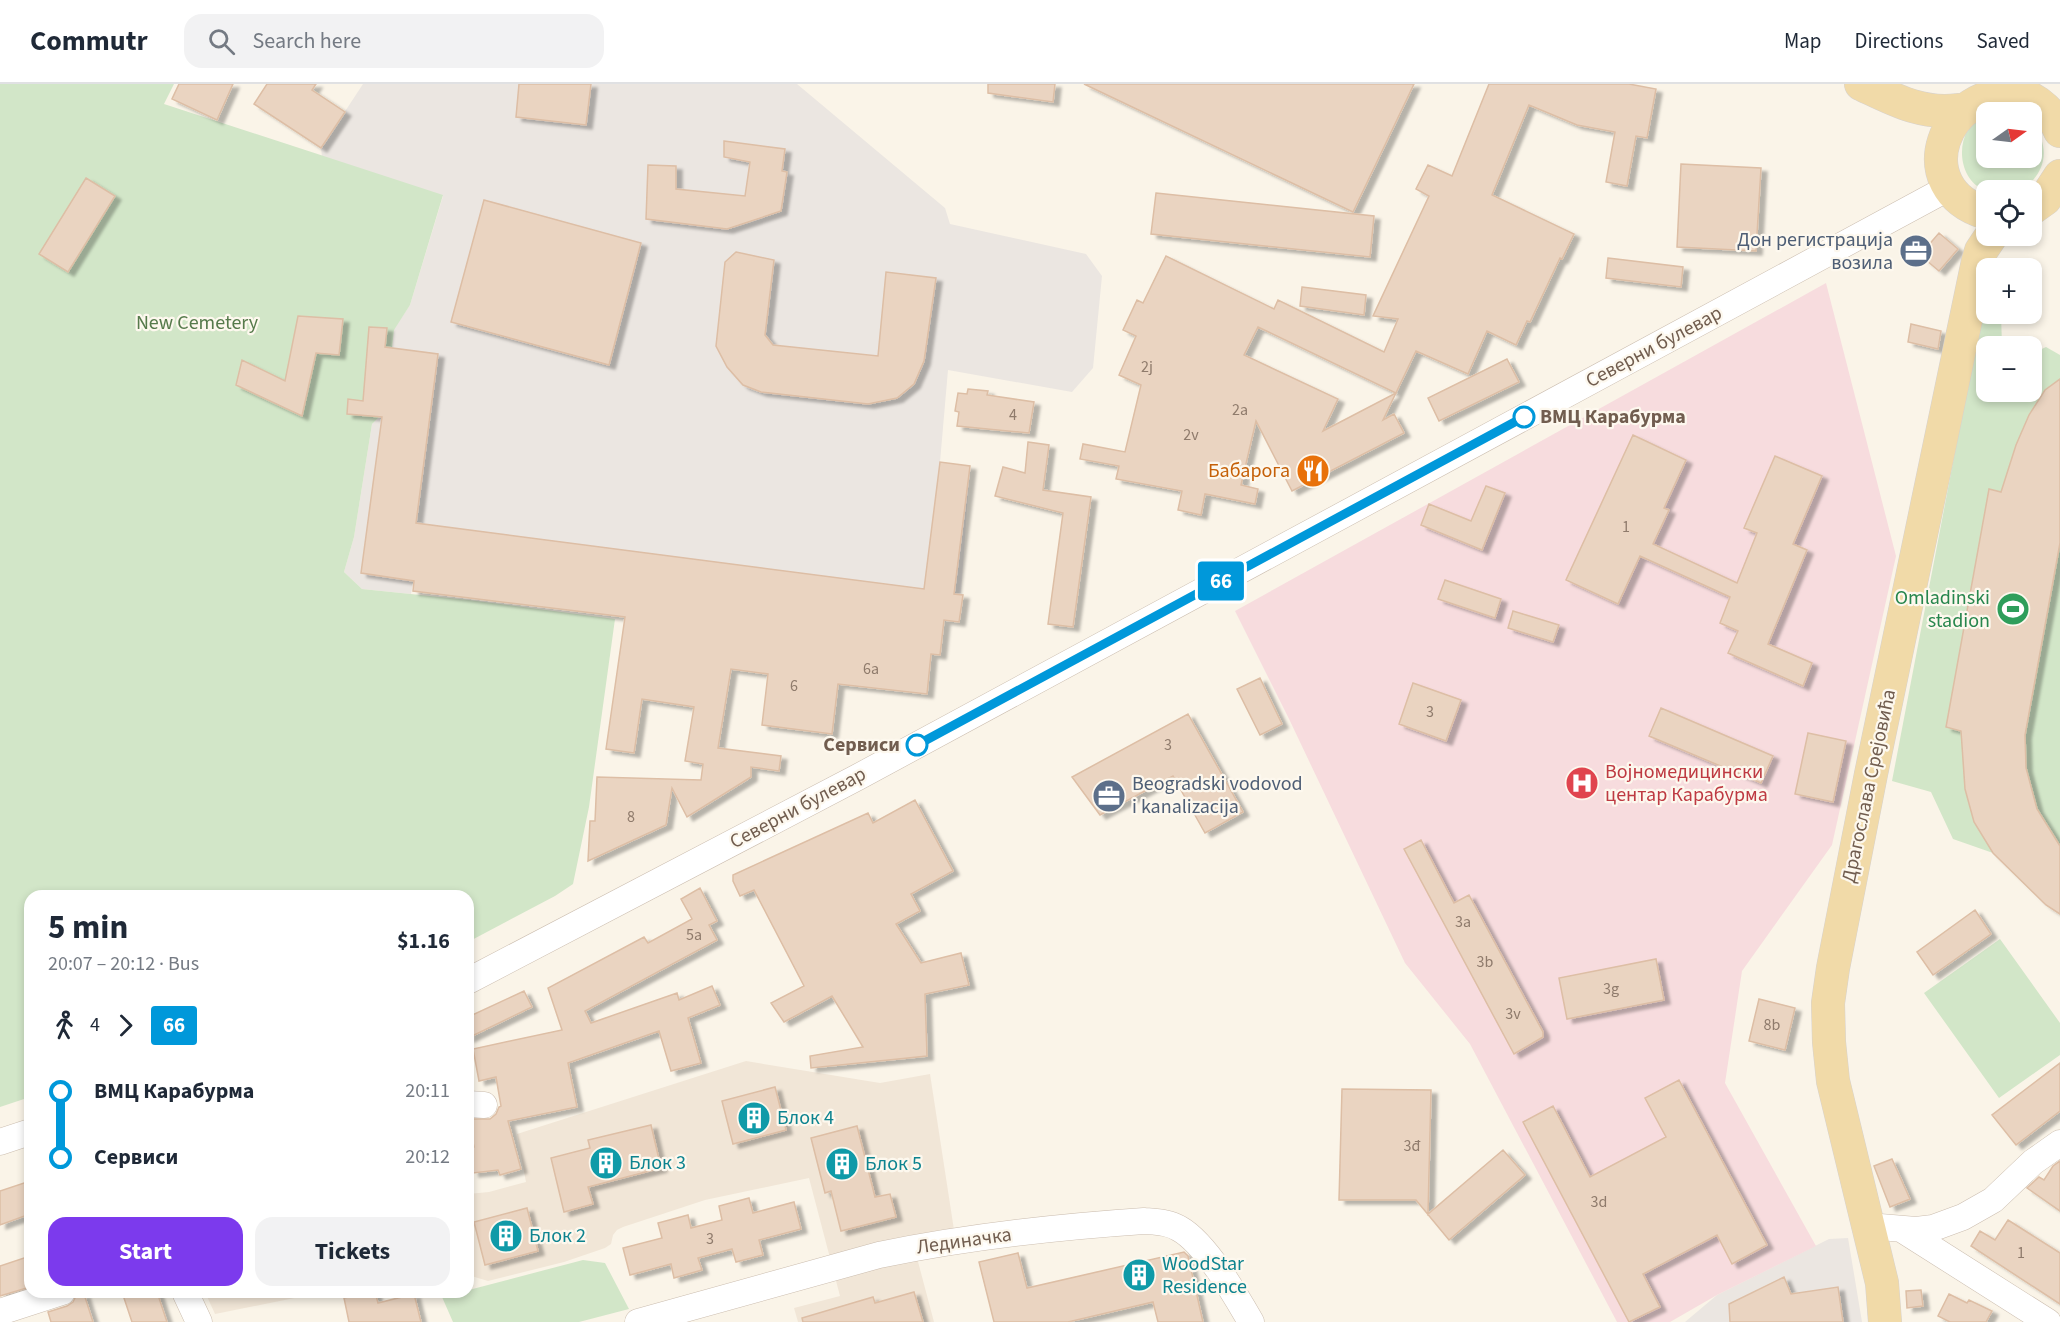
<!DOCTYPE html>
<html lang="en">
<head>
<meta charset="utf-8">
<style>
	:root { --surface:#fff; --page:#f2f2f3; --text:#1f2937; --muted:#747a83; --line:#e0e1e3; --accent:#7c3aed }
	body { margin:0; font-family:"Source Sans 3",sans-serif; background:var(--page); color:var(--text); height:100vh; display:flex; flex-direction:column; font-size:22px; white-space:nowrap }
	* { box-sizing:border-box; margin:0 }
	p { font-size:20px; color:var(--muted) }
	.icon { flex:none; width:33px; height:33px; fill:none; stroke:currentColor; stroke-width:2; stroke-linecap:round; stroke-linejoin:round }
	.map { position:relative; flex:1; overflow:hidden }
	.side { position:absolute; left:24px; top:806px; width:450px; height:408px; display:flex; flex-direction:column; background:var(--surface); border-radius:18px; box-shadow:0 3px 9px #0003 }
	.side>* { flex:none }
	.badge { padding:0 12px; border-radius:4px; font-size:21px; line-height:39px }
	.needle { width:39px; rotate:76deg }
	.fabs { position:absolute; left:1976px; top:18px; display:grid; gap:12px }
	.fabs a { display:grid; place-items:center; width:66px; height:66px; border-radius:12px; background:var(--surface); box-shadow:0 3px 9px #0003; font-size:30px }
	.map>.badge { position:absolute; translate:-50% -50%; box-shadow:0 0 0 3px #fff }
	.legs { display:flex; align-items:center; gap:9px; height:66px; padding:0 24px; font-size:20px }
	.legs p { margin-inline-start:auto }
	.head { display:flex; align-items:center; justify-content:space-between; height:102px; padding:0 24px }
	h1 { font-size:33px; font-weight:700; line-height:45px }
	.cta { display:flex; gap:12px; margin-top:auto; padding:12px 24px }
	.cta a { flex:1; height:69px; border-radius:18px; background:var(--accent); color:#fff; font-size:24px; font-weight:700; line-height:69px; text-align:center }
	.cta a+a { background:var(--page); color:var(--text) }
	ul { padding:0 24px; list-style:none }
	li { display:flex; align-items:center; gap:21px; height:66px; font-size:22px }
	li i { display:grid; place-items:center; width:9px; height:100%; margin:0 8px; background:currentColor }
	li i::after { content:''; width:15px; height:15px; margin:-8px; border:4px solid; border-radius:50%; background:var(--surface) }
	li p { margin-inline-start:auto }
	li:first-child i { background:linear-gradient(#0000 50%,currentColor 0) }
	li:last-child i { background:linear-gradient(currentColor 50%,#0000 0) }
	header { display:flex; align-items:center; gap:36px; box-sizing:border-box; height:84px; padding:0 30px; background:var(--surface); border-bottom:2px solid var(--line) }
	header strong { font-size:28px }
	nav { display:flex; gap:33px; margin-inline-start:auto; font-size:21px }
	.search { width:420px; height:54px; background:var(--page); display:flex; align-items:center; gap:15px; box-sizing:border-box; padding:0 21px; border-radius:18px; color:var(--muted); font-size:22px }
	.map>svg:first-child { display:block }
	.residential { fill:#f1e6d7 }
	.industrial { fill:#ebe6e1 }
	.medical { fill:#f7dcde }
	.green { fill:#d2e6c8 }
	.building { fill:#ead4c1; stroke:#ddbea5; stroke-width:1.5; fill-rule:evenodd; filter:url(#shadow) }
	.lines { fill:none; stroke-linecap:round; stroke-linejoin:round }
	.minor-casing { stroke:#cbbdaf; stroke-width:27 }
	.major-casing { stroke:#d7d2ce; stroke-width:34 }
	.minor { stroke:#fff; stroke-width:26 }
	.major { stroke:#f1daa8; stroke-width:33 }
	.line-1-casing { stroke:#fff; stroke-width:14 }
	.line-1 { stroke:#0098da; stroke-width:9 }
	.stop-1-dot { fill:#fff; stroke:#0098da; stroke-width:3 }
	.labels { text-anchor:middle; dominant-baseline:central; stroke-width:4.5; stroke-linejoin:round; paint-order:stroke }
	.number-label { font-size:16px; fill:#8f7b6c }
	.service-label { font-size:20px; fill:#4e5e75; stroke:#fdf8ee; text-anchor:end }
	.park-label { font-size:20px; fill:#567a4b; stroke:#fdf8ee }
	.street-label { font-size:20px; fill:#715d4f; stroke:#fdf8ee }
	.stop-label { font-size:20px; font-weight:bold; fill:#715d4f; stroke:#fdf8ee; text-anchor:start }
	.food-label { font-size:20px; fill:#c56008; stroke:#fdf8ee; text-anchor:end }
	.leisure-label { font-size:20px; fill:#27864d; stroke:#fdf8ee; text-anchor:end }
	.health-label { font-size:20px; fill:#be3a42; stroke:#fdf8ee; text-anchor:start }
	.culture-label { font-size:20px; fill:#0d838f; stroke:#fdf8ee; text-anchor:start }
</style>
</head>
<body>
<header>
<strong>Commutr</strong>
<div class="search"><svg class="icon" aria-label="search" viewBox="0 0 24 24"><circle cx="10" cy="10" r="6"/><path d="M15 15l6 6"/></svg>Search here</div>
<nav><a>Map</a><a>Directions</a><a>Saved</a></nav>
</header>
<div class="map">
<svg width="2060" height="1238" viewBox="0 0 2060 1238">
	<defs>
		<filter id="shadow"><feDropShadow dx="6" dy="4" stdDeviation="1.5" flood-color="#0004"/></filter>
	</defs>
	<rect width="100%" height="100%" fill="#faf4e8"/>
	<path class="residential" d="M746,977L880,999L930,990L954,1146L912,1155L934,1238H798L794,1224L840,1212L809,1094L705,1116L623,1143L617,1146L613,1151L611,1160L605,1164L564,1178L488,1197L468,1191V1110L489,1108L526,1098L517,1050Z
		M205,1208H324L215,1230Z"/>
	<path class="industrial" d="M363,0H797L945,124L950,140L1086,170L1102,192L1093,284L1072,308L948,286L940,378L970,382L959,538L417,478L411,510L362,505L344,488L354,453L372,340L385,327L394,245L410,221L443,112L322,73L321,64Z
		M1848,1154L1862,1238H1685L1717,1211L1829,1155Z"/>
	<path class="medical" d="M1826,199L1896,472L1832,761L1742,887L1725,999L1816,1162L1717,1211L1670,1238H1617L1470,960L1405,879L1290,637L1235,527Z"/>
	<path class="green" d="M0,0H174L164,20L443,111L410,221L394,246L385,327L372,340L354,453L344,488L362,505L469,516L615,535L589,723L573,800L555,812L468,858V812H30V1013L0,1023Z
		M1986,31V74H2031V38C2051,61 2047,88 2023,105C2013,108 1994,109 1985,106C1962,98 1956,65 1968,46C1973,39 1979,35 1986,31Z
		M1986,206V230H2001L2002,262H1986V308H2031V270L2046,263L2060,271V830L2046,821L1993,769L1953,755L1931,708L1892,697Z
		M2000,855L2060,939V971L1999,1014L1924,909Z
		M583,1176L605,1179L629,1225L579,1238H453L442,1213Z"/>
	<path class="building" d="M179,0H233L217,36L172,15Z
		M267,0H316L312,6L345,28L321,64L254,20Z
		M519,0H591L586,41L516,33Z
		M988,0H1055L1053,18L988,9Z
		M1084,0H1414L1353,128Z
		M1489,0H1629L1656,5L1647,54L1636,52L1627,102L1606,98L1615,48L1577,41L1529,21L1492,111L1574,150L1562,175L1560,174L1530,238L1527,237L1516,261L1487,247L1468,290L1416,267L1383,336L1394,330L1404,349L1292,407L1256,337L1241,401L1258,405L1255,420L1205,410L1201,431L1178,426L1182,407L1116,395L1119,382L1080,375L1083,360L1125,368L1141,301L1119,291L1136,252L1123,246L1137,216L1143,219L1166,172L1274,225L1278,216L1384,268L1398,235L1373,232L1429,112L1416,105L1428,81L1452,92ZM1258,243L1396,309L1323,347L1338,315L1244,271Z
		M724,57L785,65L782,87L787,88L781,127L727,145L646,135L648,81L676,82V105L745,112L750,78L724,73Z
		M1681,80L1761,84L1756,167L1677,163Z
		M86,94L115,112L68,188L39,170Z
		M1156,109L1374,132L1370,173L1151,150Z
		M484,116L641,159L609,281L451,238Z
		M1939,149L1958,165L1939,187L1920,171Z
		M736,168L774,176L765,251L773,261L878,272L886,188L936,194L924,277L914,300L897,314L868,320L761,308L743,301L727,283L716,262L725,178Z
		M1608,174L1683,183L1681,203L1606,194Z
		M1302,203L1366,211L1364,231L1300,222Z
		M298,232L343,235L339,271L316,269L302,332L236,301L242,276L285,297Z
		M1911,240L1941,247L1938,265L1908,258Z
		M369,243L387,244L385,263L438,270L416,439L924,505L940,378L970,382L954,510L963,511L959,538L944,536L940,571L931,570L927,610L838,600L832,650L762,641L768,590L731,585L718,664L781,672L779,687L751,683V693L687,733L672,704L666,741L588,777L590,737H595L597,693L701,696L703,680L685,677L694,623L642,615L634,669L606,665L625,533L413,507L414,497L361,489L382,333L347,330L348,315L363,317Z
		M1507,275L1519,298L1439,337L1428,314Z
		M2060,295V459L2025,651L2026,684L2037,725L2060,762V830L2046,821L1993,769L1974,738L1965,705L1961,647L1946,643L1989,405L2001,408L2016,361L2029,331L2045,306Z
		M968,305L988,307L987,311L1034,318L1029,349L957,342L959,328L955,327L958,309L967,310Z
		M1633,351L1686,376L1664,424L1669,426L1653,460L1737,499L1757,449L1744,444L1775,372L1822,392L1793,460L1807,466L1768,560L1812,579L1803,602L1728,569L1738,547L1720,539L1730,513L1640,472L1618,520L1566,496Z
		M1028,358L1049,361L1043,406L1091,413L1073,543L1048,540L1063,429L995,412L1003,383L1025,389Z
		M1486,402L1505,409L1482,466L1421,441L1429,420L1471,437Z
		M1445,496L1501,515L1495,534L1438,515Z
		M1513,527L1559,541L1553,558L1508,544Z
		M1260,594L1282,640L1260,651L1237,605Z
		M1413,599L1461,616L1446,657L1399,640Z
		M1661,624L1773,672L1761,699L1649,652Z
		M1188,630L1243,728L1205,749L1173,692L1100,731L1072,693Z
		M1808,649L1846,657L1833,718L1795,710Z
		M915,716L953,787L911,810L920,827L896,840L921,879L961,869L969,901L925,910L927,972L811,984L810,972L863,963L832,912L784,938L771,919L804,902L754,806L740,812L733,797V791L868,729L873,739Z
		M1421,756L1454,819L1469,811L1543,948V953L1514,970L1404,765Z
		M700,804L717,837L709,841L717,856L585,927L591,939L677,909L679,916L712,902L720,921L688,934L701,979L671,987L659,947L568,979L577,1023L508,1037L521,1085L500,1091L498,1086L473,1089L469,1064L474,1063L468,1035H490L496,1030L499,1023L501,1022L496,993L479,997L473,965L562,946L548,904L644,853L648,859L692,835L681,815Z
		M1975,826L1991,850L1933,891L1917,868Z
		M1656,875L1664,916L1567,935L1559,894Z
		M524,907L532,923L468,954V933Z
		M1759,915L1795,924L1785,966L1749,957Z
		M2060,979V1027L2016,1061L1992,1031Z
		M1679,996L1767,1161L1732,1180L1717,1151L1643,1190L1660,1223L1629,1238L1523,1038L1553,1022L1590,1093L1666,1053L1645,1014Z
		M775,1003L786,1046L733,1060L722,1017Z
		M1342,1005L1431,1006L1428,1130L1503,1066L1525,1091L1449,1156L1416,1116H1339Z
		M651,1041L661,1084L588,1103L593,1120L564,1128L551,1074L590,1064L588,1056Z
		M857,1042L875,1113L890,1110L896,1133L841,1147L831,1107L825,1109L811,1054Z
		M1892,1075L1910,1115L1890,1123L1874,1082Z
		M2060,1077V1127L2027,1104L2039,1093L2044,1096L2053,1082Z
		M30,1097V1130L0,1141V1107Z
		M749,1114L753,1129L794,1118L801,1145L759,1156L763,1171L736,1178L732,1165L698,1174L702,1186L674,1194L671,1180L630,1191L623,1164L662,1154L658,1139L688,1131L691,1144L722,1136L719,1122Z
		M527,1124L538,1167L485,1181L474,1138Z
		M2008,1136L2060,1169V1220L1971,1162L1980,1147L1995,1156Z
		M1184,1168L1188,1172L1203,1238H1158L1153,1218L1068,1238H994L979,1178L1018,1169L1027,1204Z
		M30,1172V1203L0,1212V1182Z
		M1784,1193L1791,1210L1838,1203L1843,1238H1730L1729,1220Z
		M1921,1206L1923,1222L1907,1224L1906,1207Z
		M122,1208H157L167,1238H132Z
		M372,1208H375L378,1219L414,1210L421,1238H349L344,1214Z
		M914,1208L923,1238H803L802,1234L873,1213L875,1219Z
		M84,1210L93,1238H51L48,1228L67,1222L73,1218L76,1212Z
		M1949,1210L1967,1219L1969,1216L1992,1227L1986,1238H1950L1938,1232Z"/>
	<g class="lines">
		<g class="minor-casing">
			<path id="minor" d="M468,897L858,693L1950,103
				M468,1020L484,1021
				M0,1058L30,1048
				M1868,1142L1916,1146L1933,1144L1963,1133L1993,1116L2033,1078L2060,1059
				M1903,1146L2048,1238
				M185,1208L199,1238
				M0,1228L62,1208
				M638,1238L879,1171C966,1153 1055,1143 1144,1137C1157,1138 1169,1138 1180,1145C1206,1160 1236,1212 1251,1238"/>
		</g>
		<g class="major-casing">
			<path id="major" d="M1861,0C1893,15 1921,31 1958,26
				M2031,125L2045,115L2060,92
				M1986,129C1906,105 1942,0 2022,11C2039,16 2053,30 2060,47
				M1885,1238L1882,1199L1833,997L1829,958L1828,919L1833,884L1871,690L1978,177L1981,167L1991,152"/>
		</g>
		<use href="#minor" class="minor"/>
		<use href="#major" class="major"/>
	</g>
	<g class="lines">
		<g class="line-1-casing">
			<path id="line-1" d="M917,661L1524,333"/>
		</g>
		<use href="#line-1" class="line-1"/>
	</g>
	<defs>
		<g id="office-disc" transform="scale(1.725)"><circle r="9.5" fill="#5c6f8a" stroke="#fdf8ee"/><path d="M-6-3h4V-5.5h4V-3h4V5H-6ZM-1-4.5V-3h2v-1.5ZM-6 0V1H6V0Z" fill="#fff"/></g>
		<g id="restaurant-disc" transform="scale(1.725)"><circle r="9.5" fill="#e8710a" stroke="#fdf8ee"/><path d="M-5-6h1v4h1v-4h1v4h1v-4h1v5L-1.5 .5V6h-2V.5L-5-1ZM5-6V6H3V1.5H1.5Q1.5-4 5-6Z" fill="#fff"/></g>
		<g id="stadium-disc" transform="scale(1.725)"><circle r="9.5" fill="#2e9e5b" stroke="#fdf8ee"/><path d="M0-5a6.5 5 0 1 0 0 10a6.5 5 0 1 0 0-10ZM-3.5-1.8h7v3.6h-7Z" fill="#fff"/></g>
		<g id="hospital-disc" transform="scale(1.725)"><circle r="9.5" fill="#e0444e" stroke="#fdf8ee"/><path d="M-5-5h3v3.5h4V-5h3V5h-3V1.5h-4V5h-3Z" fill="#fff"/></g>
		<g id="building-disc" transform="scale(1.725)"><circle r="9.5" fill="#0f9aa8" stroke="#fdf8ee"/><path d="M-4-6H4V6H1V3H-1V6H-4ZM-2.5-4.3h1.7v1.8h-1.7ZM.8-4.3h1.7v1.8H.8ZM-2.5-1h1.7V.8h-1.7ZM.8-1h1.7V.8H.8Z" fill="#fff"/></g>
	</defs>
	<g fill-rule="evenodd">
		<use href="#office-disc" x="1916" y="167"/>
		<use href="#restaurant-disc" x="1313" y="387"/>
		<use href="#stadium-disc" x="2013" y="525"/>
		<use href="#hospital-disc" x="1582" y="699"/>
		<use href="#office-disc" x="1109" y="712"/>
		<use href="#building-disc" x="754" y="1034"/>
		<use href="#building-disc" x="606" y="1079"/>
		<use href="#building-disc" x="842" y="1080"/>
		<use href="#building-disc" x="506" y="1152"/>
		<use href="#building-disc" x="1139" y="1191"/>
	</g>
	<g class="stop-1-dot">
		<circle cx="1524" cy="333" r="10"/>
		<circle cx="917" cy="661" r="10"/>
	</g>
	<g class="labels">
		<g class="number-label">
			<text x="1147" y="283">2j</text>
			<text x="1240" y="326">2a</text>
			<text x="1013" y="331">4</text>
			<text x="1191" y="351">2v</text>
			<text x="1626" y="443">1</text>
			<text x="871" y="585">6a</text>
			<text x="794" y="602">6</text>
			<text x="1430" y="628">3</text>
			<text x="1168" y="661">3</text>
			<text x="631" y="733">8</text>
			<text x="1463" y="838">3a</text>
			<text x="694" y="851">5a</text>
			<text x="1485" y="878">3b</text>
			<text x="1611" y="905">3g</text>
			<text x="1513" y="930">3v</text>
			<text x="1772" y="941">8b</text>
			<text x="1412" y="1062">3đ</text>
			<text x="1599" y="1118">3d</text>
			<text x="710" y="1155">3</text>
			<text x="2021" y="1169">1</text>
		</g>
		<g class="service-label">
			<text x="1893" y="156">Дон регистрација<tspan x="1893" dy="23">возила</tspan></text>
			<text x="1132" y="700" text-anchor="start">Beogradski vodovod<tspan x="1132" dy="23">i kanalizacija</tspan></text>
		</g>
		<g class="park-label">
			<text x="197" y="239">New Cemetery</text>
		</g>
		<g class="street-label">
			<text transform="translate(1654 263) rotate(-28)">Северни булевар</text>
			<text transform="translate(1869 702) rotate(-78)">Драгослава Срејовића</text>
			<text transform="translate(798 724) rotate(-28)">Северни булевар</text>
			<text transform="translate(964 1157) rotate(-8)">Лединачка</text>
		</g>
		<g class="stop-label">
			<text x="1540" y="333">ВМЦ Карабурма</text>
			<text x="900" y="661" text-anchor="end">Сервиси</text>
		</g>
		<g class="food-label">
			<text x="1290" y="387">Бабарога</text>
		</g>
		<g class="leisure-label">
			<text x="1990" y="514">Omladinski<tspan x="1990" dy="23">stadion</tspan></text>
		</g>
		<g class="health-label">
			<text x="1605" y="688">Војномедицински<tspan x="1605" dy="23">центар Карабурма</tspan></text>
		</g>
		<g class="culture-label">
			<text x="777" y="1034">Блок 4</text>
			<text x="629" y="1079">Блок 3</text>
			<text x="865" y="1080">Блок 5</text>
			<text x="529" y="1152">Блок 2</text>
			<text x="1162" y="1180">WoodStar<tspan x="1162" dy="23">Residence</tspan></text>
		</g>
	</g>
</svg>
<div class="fabs">
<a><svg class="needle" viewBox="-14 -14 28 28"><path d="M0-13l5 13h-10z" fill="#e53935"/><path d="M0 13l5-13h-10z" fill="#747a83"/></svg></a>
<a><svg class="icon" aria-label="locate" viewBox="0 0 24 24"><circle cx="12" cy="12" r="6"/><path d="M12 2v4M12 18v4M2 12h4M18 12h4"/></svg></a>
<a>+</a>
<a>−</a>
</div>
<b class="badge" style="left:1221px;top:497px;background:#0098da;color:#fff">66</b>
<section class="side">
<div class="head"><div><h1>5 min</h1><p>20:07 – 20:12 · Bus</p></div><b>$1.16</b></div>
<div class="legs"><svg class="icon" aria-label="walk" viewBox="0 0 24 24"><circle cx="13" cy="4" r="2"/><path d="M13 8l-2 6 4 7M11 14l-3 7M7 12l3-4h3l4 4"/></svg>4<svg class="icon" aria-label="forward" viewBox="0 0 24 24"><path d="M9 5l7 7-7 7"/></svg><b class="badge" style="background:#0098da;color:#fff">66</b></div>
<ul>
<li><i style="color:#0098da"></i><b>ВМЦ Карабурма</b><p>20:11</p></li>
<li><i style="color:#0098da"></i><b>Сервиси</b><p>20:12</p></li>
</ul>
<div class="cta"><a>Start</a><a>Tickets</a></div>
</section>
</div>
</body>
</html>
